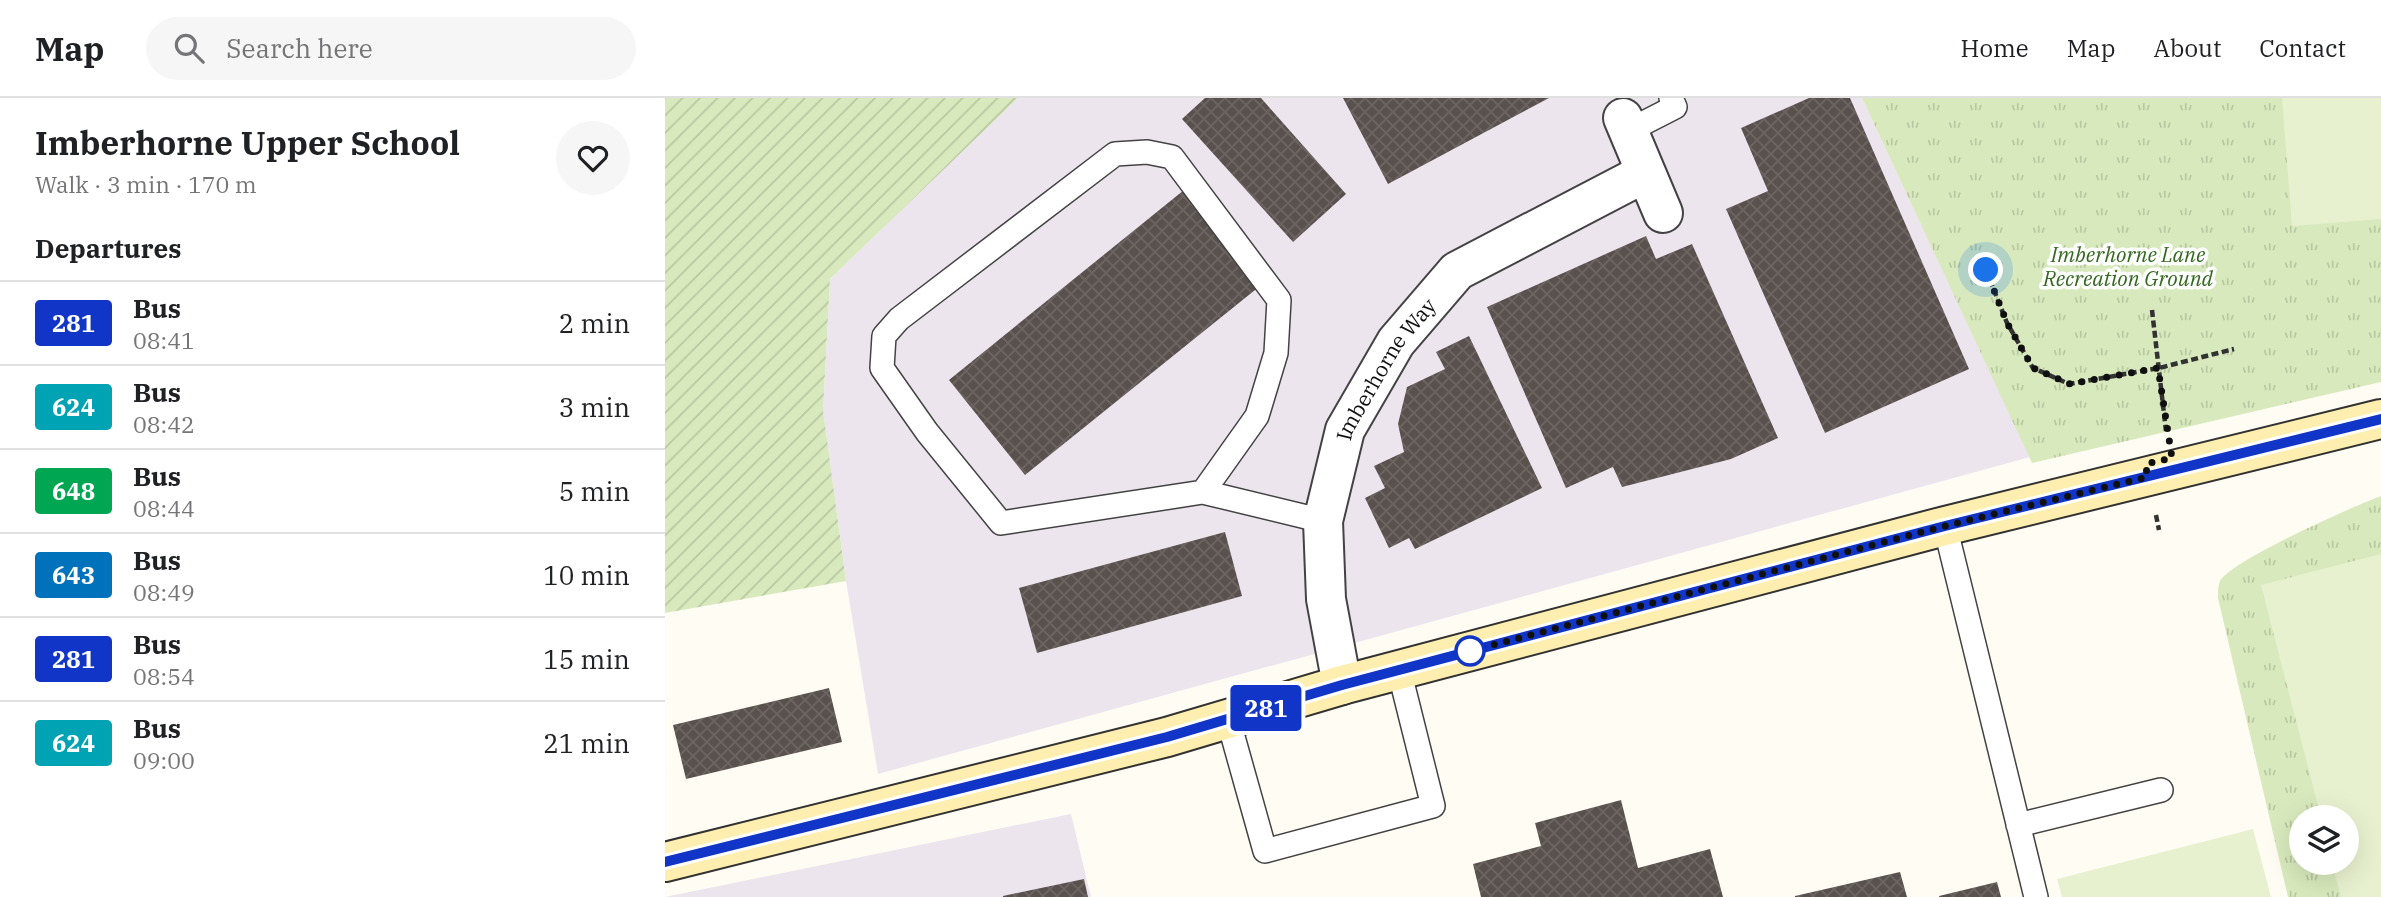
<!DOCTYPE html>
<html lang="en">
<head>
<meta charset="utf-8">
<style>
	:root { --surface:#fff; --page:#f6f6f6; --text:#202124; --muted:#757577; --line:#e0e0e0 }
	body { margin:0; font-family:"IBM Plex Serif",serif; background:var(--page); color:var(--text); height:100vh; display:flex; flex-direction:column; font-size:26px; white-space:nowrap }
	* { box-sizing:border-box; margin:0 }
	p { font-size:23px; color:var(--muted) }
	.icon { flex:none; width:38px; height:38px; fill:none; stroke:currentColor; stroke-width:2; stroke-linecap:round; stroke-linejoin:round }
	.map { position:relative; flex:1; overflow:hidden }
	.panel { display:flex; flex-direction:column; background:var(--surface); width:665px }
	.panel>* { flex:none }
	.badge { padding:0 14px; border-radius:5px; font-size:24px; line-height:46px }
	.buttons { position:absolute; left:1624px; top:707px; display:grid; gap:14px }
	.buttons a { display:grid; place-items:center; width:70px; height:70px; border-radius:50%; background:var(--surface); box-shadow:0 7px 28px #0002; font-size:35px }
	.you { position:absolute; width:35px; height:35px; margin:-18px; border:5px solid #fff; border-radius:50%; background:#1a73e8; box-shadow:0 0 0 10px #1a73e833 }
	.map>.badge { position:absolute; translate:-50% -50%; box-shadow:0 0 0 4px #fff }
	h2 { padding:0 35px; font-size:26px; line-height:63px }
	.round { display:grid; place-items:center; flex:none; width:74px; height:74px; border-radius:37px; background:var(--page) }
	.head { display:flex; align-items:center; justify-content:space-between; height:119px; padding:0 35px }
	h1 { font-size:33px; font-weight:700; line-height:52px }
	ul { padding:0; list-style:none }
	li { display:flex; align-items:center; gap:21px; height:84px; padding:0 35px; border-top:2px solid var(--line) }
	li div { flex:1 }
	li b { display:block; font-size:26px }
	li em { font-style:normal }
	li .badge { min-width:77px; font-weight:700; text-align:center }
	header { display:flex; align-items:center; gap:42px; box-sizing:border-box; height:98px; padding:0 35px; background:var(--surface); border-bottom:2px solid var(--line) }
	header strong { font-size:33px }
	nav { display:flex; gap:38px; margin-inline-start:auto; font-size:24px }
	.search { width:490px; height:63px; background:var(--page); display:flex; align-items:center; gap:18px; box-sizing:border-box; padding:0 24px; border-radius:38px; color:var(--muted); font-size:26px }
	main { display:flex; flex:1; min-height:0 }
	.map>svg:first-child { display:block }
	.industrial { fill:#ede5ee }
	.park { fill:url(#park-tufts); fill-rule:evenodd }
	.garden { fill:url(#garden-furrows) }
	.pitch { fill:#e8f1cf }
	.building { fill:url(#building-cross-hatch) }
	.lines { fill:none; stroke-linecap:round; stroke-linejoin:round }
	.lane-casing { stroke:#434343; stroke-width:26 }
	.street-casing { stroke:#434343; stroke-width:42 }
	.secondary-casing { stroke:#323232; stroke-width:42 }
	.path { stroke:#323232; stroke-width:4.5; stroke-dasharray:7 3.5; stroke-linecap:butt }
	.lane { stroke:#fff; stroke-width:23 }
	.street { stroke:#fff; stroke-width:38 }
	.secondary { stroke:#feefb0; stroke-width:38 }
	.line-casing { stroke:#fff; stroke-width:16 }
	.line { stroke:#1135c6; stroke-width:10 }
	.walk { stroke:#101010; stroke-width:7; stroke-dasharray:0 12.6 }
	.stop-dot { fill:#fff; stroke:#1135c6; stroke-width:3.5 }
	.labels { text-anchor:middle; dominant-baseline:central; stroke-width:7; stroke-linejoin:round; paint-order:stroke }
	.park-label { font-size:21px; font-style:italic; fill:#356920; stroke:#fff }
	.street-label { font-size:21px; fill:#101010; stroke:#fff }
</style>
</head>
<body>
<header>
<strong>Map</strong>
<div class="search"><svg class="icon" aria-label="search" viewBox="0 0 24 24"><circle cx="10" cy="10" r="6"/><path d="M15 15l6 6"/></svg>Search here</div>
<nav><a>Home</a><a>Map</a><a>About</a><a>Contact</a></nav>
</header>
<main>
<section class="panel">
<div class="head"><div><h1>Imberhorne Upper School</h1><p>Walk · 3 min · 170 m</p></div><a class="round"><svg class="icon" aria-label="heart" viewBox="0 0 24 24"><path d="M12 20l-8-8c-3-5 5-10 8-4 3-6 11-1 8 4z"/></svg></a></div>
<h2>Departures</h2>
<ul>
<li><span class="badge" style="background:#1135c6;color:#fff">281</span><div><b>Bus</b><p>08:41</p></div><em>2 min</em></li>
<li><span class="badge" style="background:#00a3b4;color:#fff">624</span><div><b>Bus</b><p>08:42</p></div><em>3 min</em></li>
<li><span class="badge" style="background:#00a651;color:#fff">648</span><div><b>Bus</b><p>08:44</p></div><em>5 min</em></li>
<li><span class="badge" style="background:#0072bc;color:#fff">643</span><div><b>Bus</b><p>08:49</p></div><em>10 min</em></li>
<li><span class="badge" style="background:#1135c6;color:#fff">281</span><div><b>Bus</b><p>08:54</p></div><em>15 min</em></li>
<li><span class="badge" style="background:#00a3b4;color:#fff">624</span><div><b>Bus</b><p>09:00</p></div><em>21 min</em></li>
</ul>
</section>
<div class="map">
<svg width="1716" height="799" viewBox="0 0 1716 799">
	<defs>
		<pattern id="park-tufts" width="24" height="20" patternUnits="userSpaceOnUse" patternTransform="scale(1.75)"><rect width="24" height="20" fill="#d8eabd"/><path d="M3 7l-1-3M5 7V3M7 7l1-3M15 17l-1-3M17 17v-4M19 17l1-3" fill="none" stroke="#b8c8a1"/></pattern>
		<pattern id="garden-furrows" width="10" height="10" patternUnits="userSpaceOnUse" patternTransform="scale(1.75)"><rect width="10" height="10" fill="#d8eabd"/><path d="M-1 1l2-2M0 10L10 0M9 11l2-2" fill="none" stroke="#b8c8a1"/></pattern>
		<pattern id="building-cross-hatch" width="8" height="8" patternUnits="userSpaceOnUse" patternTransform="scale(1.75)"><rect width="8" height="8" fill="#59514d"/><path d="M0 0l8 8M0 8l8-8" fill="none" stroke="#6c6562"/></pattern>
	</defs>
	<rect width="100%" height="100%" fill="#fffcf4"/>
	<path class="industrial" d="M353,0H1197L1365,359L213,676L181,483L158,312L165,181Z
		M406,716L426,799H0Z"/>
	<path class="park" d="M1197,0H1716V284L1367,365Z
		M1716,398V799H1623L1553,500C1553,495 1553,487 1555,483C1567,462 1689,408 1716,398ZM1636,719H1682V765H1636Z"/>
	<path class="garden" d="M0,0H353L165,181L158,312L181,483L0,515Z"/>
	<path class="pitch" d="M1617,0H1716V121L1627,128Z
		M1716,456V799H1676L1667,765H1682V719H1656L1596,487Z
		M1588,731L1606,799H1397L1392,781Z"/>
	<path class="building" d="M540,0H596L681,96L628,144L517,21Z
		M678,0H884L723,86Z
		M1144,0H1185L1304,271L1160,335L1061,111L1103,93L1076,30Z
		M519,92L595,188L360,377L284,282Z
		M981,138L991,161L1027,146L1113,340L1066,361L957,389L948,369L901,390L822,209Z
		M804,238L877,390L750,451L744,440L724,450L700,400L720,390L709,368L739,354L733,326L742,289L780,271L771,254Z
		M560,434L577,498L372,555L354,490Z
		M164,590L177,644L21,681L8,627Z
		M956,702L973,770L1045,751L1058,799H816L808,766L876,748L870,725Z
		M1235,774L1242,799H1130V798Z
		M419,781L423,799H338V798Z
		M1332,784L1336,799H1274V798Z"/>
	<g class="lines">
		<g class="lane-casing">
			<path id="lane" d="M963,33L1010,9L1006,0
				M538,394L592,318L611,255L614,202L507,59L482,54L450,56L234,221L219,238L217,270L262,334L336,425L538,394L658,423
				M1280,428L1371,799
				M563,621L600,753L768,708L734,572
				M1353,727L1496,692"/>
		</g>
		<g class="street-casing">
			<g id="street">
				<path d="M958,20L998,115"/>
				<path id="s1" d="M677,587L661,501L658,423L680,332L731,244L792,173L980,75"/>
			</g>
		</g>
		<g class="secondary-casing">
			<path id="secondary" d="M0,764L502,639L677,587L1280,428L1716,321"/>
		</g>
		<path class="path" d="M1321,172L1342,225L1368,270L1404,286L1494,270L1569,251
			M1487,212L1501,333
			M1491,417L1494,432"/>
		<use href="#lane" class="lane"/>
		<use href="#street" class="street"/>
		<use href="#secondary" class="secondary"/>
	</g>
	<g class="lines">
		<g class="line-casing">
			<path id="line" d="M0,764L502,639L677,587L1280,428L1716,321"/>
		</g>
		<use href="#line" class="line"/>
		<path class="walk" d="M805,553L1280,428L1482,379L1481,366L1507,360L1493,270L1405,286L1368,270L1342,225L1321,172"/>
	</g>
	<circle class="stop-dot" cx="805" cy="553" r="14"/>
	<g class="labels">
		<g class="park-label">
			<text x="1463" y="156">Imberhorne Lane<tspan x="1463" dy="24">Recreation Ground</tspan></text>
		</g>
		<g class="street-label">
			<text stroke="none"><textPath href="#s1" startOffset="332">Imberhorne Way</textPath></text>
		</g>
	</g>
</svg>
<div class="buttons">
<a><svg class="icon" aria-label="layers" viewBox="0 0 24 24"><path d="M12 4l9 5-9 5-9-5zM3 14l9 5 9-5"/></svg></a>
</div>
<div class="you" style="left:1321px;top:172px"></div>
<b class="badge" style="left:601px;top:610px;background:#1135c6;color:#fff">281</b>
</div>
</main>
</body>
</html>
